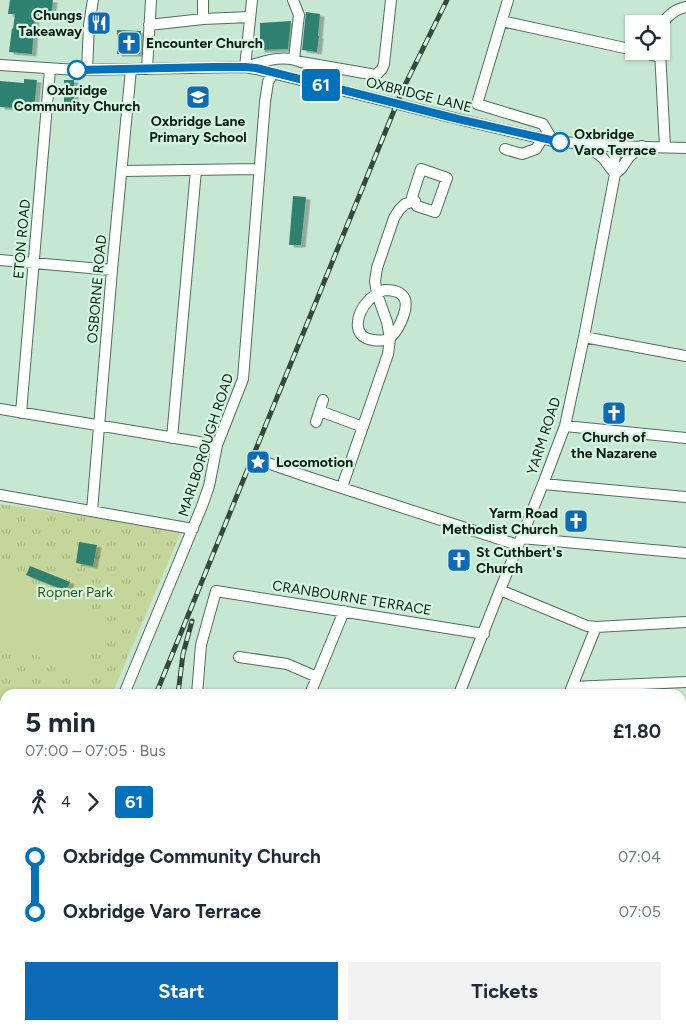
<!DOCTYPE html>
<html lang="en">
<head>
<meta charset="utf-8">
<style>
	:root { --surface:#fff; --page:#f2f2f3; --text:#1f2937; --muted:#747a83; --accent:#0c6ab7 }
	body { margin:0; font-family:Figtree,sans-serif; background:var(--page); color:var(--text); height:100vh; display:flex; flex-direction:column; font-size:19px; white-space:nowrap }
	* { box-sizing:border-box; margin:0 }
	p { font-size:16px; color:var(--muted) }
	.icon { flex:none; width:28px; height:28px; fill:none; stroke:currentColor; stroke-width:2; stroke-linecap:round; stroke-linejoin:round }
	.map { position:relative; flex:1; overflow:hidden }
	.sheet { position:absolute; left:0px; top:689px; width:686px; height:341px; display:flex; flex-direction:column; background:var(--surface); border-radius:15px 15px 0 0; box-shadow:0 1px 4px #0004 }
	.sheet>* { flex:none }
	.badge { padding:0 10px; border-radius:4px; font-size:18px; line-height:32px }
	.fabs { position:absolute; left:625px; top:15px; display:grid; gap:10px }
	.fabs a { display:grid; place-items:center; width:45px; height:45px; border-radius:0px; background:var(--surface); box-shadow:0 1px 4px #0004; font-size:25px }
	.map>.badge { position:absolute; translate:-50% -50%; box-shadow:0 0 0 2px #fff }
	.legs { display:flex; align-items:center; gap:8px; height:55px; padding:0 25px; font-size:16px }
	.legs p { margin-inline-start:auto }
	.overview { display:flex; align-items:center; justify-content:space-between; height:85px; padding:0 25px }
	h1 { font-size:28px; font-weight:700; line-height:38px }
	.primary-button { display:flex; gap:10px; margin-top:auto; padding:10px 25px }
	.primary-button a { flex:1; height:58px; border-radius:0px; background:var(--accent); color:#fff; font-size:20px; font-weight:700; line-height:58px; text-align:center }
	.primary-button a+a { background:var(--page); color:var(--text) }
	ul { padding:0 25px; list-style:none }
	li { display:flex; align-items:center; gap:18px; height:55px; font-size:19px }
	li i { display:grid; place-items:center; width:8px; height:100%; margin:0 6px; background:currentColor }
	li i::after { content:''; width:12px; height:12px; margin:-6px; border:4px solid; border-radius:50%; background:var(--surface) }
	li p { margin-inline-start:auto }
	li:first-child i { background:linear-gradient(#0000 50%,currentColor 0) }
	li:last-child i { background:linear-gradient(currentColor 50%,#0000 0) }
	.map>svg:first-child { display:block }
	.park { fill:url(#park-tufts) }
	.garden { fill:#c5d69b }
	.building { fill:#2f8170; filter:url(#shadow) }
	.lines { fill:none; stroke-linecap:round; stroke-linejoin:round }
	.minor-casing { stroke:#4f6e5b; stroke-width:12 }
	.major-casing { stroke:#578051; stroke-width:15 }
	.minor { stroke:#fff; stroke-width:10 }
	.major { stroke:#b2d4aa; stroke-width:12 }
	.rail-casing { stroke:#37483e; stroke-width:5 }
	.rail { stroke:#d3f6e0; stroke-width:3; stroke-dasharray:9; stroke-linecap:butt }
	.line-1-casing { stroke:#fff; stroke-width:11 }
	.line-1 { stroke:#0072bc; stroke-width:8 }
	.stop-1-dot { fill:#fff; stroke:#0072bc; stroke-width:2.5 }
	.labels { text-anchor:middle; dominant-baseline:central; stroke-width:4.5; stroke-linejoin:round; paint-order:stroke }
	.poi-label { font-size:14px; font-weight:bold; fill:#0e1a13; stroke:#d3f6e0; text-anchor:start }
	.stop-label { font-size:14px; font-weight:bold; fill:#0e1a13; stroke:#d3f6e0 }
	.street-label { font-size:14px; fill:#0e1a13; stroke:#d3f6e0 }
	.park-label { font-size:14px; fill:#3e4d06; stroke:#d3f6e0 }
</style>
</head>
<body>
<div class="map">
<svg width="686" height="1029" viewBox="0 0 686 1029">
	<defs>
		<pattern id="park-tufts" width="24" height="20" patternUnits="userSpaceOnUse" patternTransform="scale(1.25)"><rect width="24" height="20" fill="#c5d69b"/><path d="M3 7l-1-3M5 7V3M7 7l1-3M15 17l-1-3M17 17v-4M19 17l1-3" fill="none" stroke="#a8b785"/></pattern>
		<filter id="shadow"><feDropShadow dx="4.5" dy="2.5" stdDeviation="0" flood-color="#0004"/></filter>
	</defs>
	<rect width="100%" height="100%" fill="#c6e8d3"/>
	<path class="park" d="M0,504L91,517L181,532L112,694H5V949L0,961Z"/>
	<path class="garden" d="M3,571L108,615L83,675L0,640V580Z"/>
	<path class="building" d="M10,0H53L51,18L35,16L32,54L9,52L12,28L13,29L15,14H8Z
		M306,12L320,14L318,36H319L317,52L302,50Z
		M291,21L288,49L260,50V23Z
		M117,30L141,31L140,54H117Z
		M24,79L37,80L34,109L0,107V81L24,83Z
		M64,80H74V102H64Z
		M293,196L306,197L301,245H289Z
		M79,542L97,545L93,566L76,563Z
		M30,566L70,582L66,591L26,575Z"/>
	<g class="lines">
		<g class="minor-casing">
			<path id="minor" d="M203,0V19
				M293,0L299,15L294,59
				M508,0L477,104L543,124L553,141
				M502,21L634,50
				M149,25L203,19L250,17
				M661,28C665,17 675,9 686,7
				M637,51L660,57
				M660,51L665,147
				M0,65L77,70L245,67L256,69L458,119L553,141L608,146L686,148
				M249,66C265,61 284,54 301,62L376,75L382,69L384,64L391,0
				M245,67L252,0
				M147,69L151,0
				M87,70L89,25L93,0
				M587,145L603,158L615,174
				M505,149L522,154L536,149L542,139
				M421,169L447,178L435,212L417,206L412,197Z
				M122,171L259,169
				M615,174L621,169L629,157L642,146
				M0,260L112,270
				M384,290C390,290 397,290 402,295C412,304 399,329 391,337C387,341 378,341 373,340C350,337 357,313 368,301C372,296 378,293 384,290Z
				M584,337L686,356
				M0,409L217,445
				M320,411L363,427
				M21,413L50,69
				M316,422L323,400
				M565,426L686,438
				M172,438L196,170
				M262,461L308,477L518,545
				M543,484L686,497
				M342,487L388,354L390,338L387,322L377,294L375,281L377,268L394,218L399,210L405,204L415,201
				M0,495L193,529
				M92,511L112,270L131,69
				M521,538L686,553
				M500,590L587,626L596,627L686,622
				M239,657L287,664L317,677
				M572,687L686,682
				M124,694L202,506L209,486L217,445L221,435L243,379L265,102L268,82L273,73
				M197,694L201,645L216,591L484,634
				M310,694L344,611
				M459,694L500,590L543,484L565,426L584,337L615,174C614,162 612,155 623,146
				M569,694L596,627
				M681,735H686
				M681,789H686
				M681,839H686
				M681,879H686
				M681,957H686
				M0,973L5,963
				M586,1025V1029
				M75,1029L76,1025
				M142,1029L143,1025
				M314,1029L316,1025
				M433,1029L434,1025"/>
		</g>
		<g class="major-casing">
			<path id="major" d="M0,1013L5,1015
				M39,1025L52,1029"/>
		</g>
		<use href="#minor" class="minor"/>
		<use href="#major" class="major"/>
		<g class="rail-casing">
			<path id="rail" d="M156,694L402,91L447,0
				M178,694L183,654L192,621
				M279,1025L281,1029
				M6,1029L8,1025"/>
		</g>
		<use href="#rail" class="rail"/>
	</g>
	<g class="lines">
		<g class="line-1-casing">
			<path id="line-1" d="M77,70L212,67H245L256,68L458,119L560,142"/>
		</g>
		<use href="#line-1" class="line-1"/>
	</g>
	<defs>
		<g id="restaurant-square" transform="scale(1.25)"><rect x="-9" y="-9" width="18" height="18" rx="4" fill="#0c6ab7" stroke="#d3f6e0"/><path d="M-5-6h1v4h1v-4h1v4h1v-4h1v5L-1.5 .5V6h-2V.5L-5-1ZM5-6V6H3V1.5H1.5Q1.5-4 5-6Z" fill="#fff"/></g>
		<g id="church-square" transform="scale(1.25)"><rect x="-9" y="-9" width="18" height="18" rx="4" fill="#0c6ab7" stroke="#d3f6e0"/><path d="M-1.2-6h2.4v3.5h3.3v2.4h-3.3V6h-2.4V-.1h-3.3v-2.4h3.3Z" fill="#fff"/></g>
		<g id="school-square" transform="scale(1.25)"><rect x="-9" y="-9" width="18" height="18" rx="4" fill="#0c6ab7" stroke="#d3f6e0"/><path d="M0-5L7-2L0 1L-7-2ZM-4 1L0 2.5L4 1V4Q0 6-4 4Z" fill="#fff"/></g>
		<g id="sight-square" transform="scale(1.25)"><rect x="-9" y="-9" width="18" height="18" rx="4" fill="#0c6ab7" stroke="#d3f6e0"/><path d="M0-6L1.8-2.2L6-1.7L2.9 1.2L3.7 5.4L0 3.3L-3.7 5.4L-2.9 1.2L-6-1.7L-1.8-2.2Z" fill="#fff"/></g>
	</defs>
	<g fill-rule="evenodd">
		<use href="#restaurant-square" x="99" y="23"/>
		<use href="#church-square" x="129" y="43"/>
		<use href="#school-square" x="198" y="97"/>
		<use href="#church-square" x="614" y="413"/>
		<use href="#sight-square" x="258" y="462"/>
		<use href="#church-square" x="576" y="521"/>
		<use href="#church-square" x="459" y="560"/>
	</g>
	<g class="stop-1-dot">
		<circle cx="77" cy="70" r="9"/>
		<circle cx="560" cy="142" r="9"/>
	</g>
	<g class="labels">
		<g class="poi-label">
			<text x="82" y="15" text-anchor="end">Chungs<tspan x="82" dy="16">Takeaway</tspan></text>
			<text x="146" y="43">Encounter Church</text>
			<text x="198" y="121" text-anchor="middle">Oxbridge Lane<tspan x="198" dy="16">Primary School</tspan></text>
			<text x="614" y="437" text-anchor="middle">Church of<tspan x="614" dy="16">the Nazarene</tspan></text>
			<text x="276" y="462">Locomotion</text>
			<text x="558" y="513" text-anchor="end">Yarm Road<tspan x="558" dy="16">Methodist Church</tspan></text>
			<text x="476" y="552">St Cuthbert's<tspan x="476" dy="16">Church</tspan></text>
		</g>
		<g class="stop-label">
			<text x="77" y="90">Oxbridge<tspan x="77" dy="16">Community Church</tspan></text>
			<text x="574" y="134" text-anchor="start">Oxbridge<tspan x="574" dy="16">Varo Terrace</tspan></text>
		</g>
		<g class="street-label">
			<text transform="translate(419 95) rotate(14)">OXBRIDGE LANE</text>
			<text transform="translate(22 239) rotate(-85)">ETON ROAD</text>
			<text transform="translate(97 289) rotate(-85)">OSBORNE ROAD</text>
			<text transform="translate(544 436) rotate(-72)">YARM ROAD</text>
			<text transform="translate(206 445) rotate(-72)">MARLBOROUGH ROAD</text>
			<text transform="translate(352 598) rotate(9)">CRANBOURNE TERRACE</text>
		</g>
		<g class="park-label">
			<text x="75" y="592">Ropner Park</text>
		</g>
	</g>
</svg>
<div class="fabs">
<a><svg class="icon" aria-label="locate" viewBox="0 0 24 24"><circle cx="12" cy="12" r="6"/><path d="M12 2v4M12 18v4M2 12h4M18 12h4"/></svg></a>
</div>
<b class="badge" style="left:321px;top:85px;background:#0072bc;color:#fff">61</b>
<section class="sheet">
<div class="overview"><div><h1>5 min</h1><p>07:00 – 07:05 · Bus</p></div><b>£1.80</b></div>
<div class="legs"><svg class="icon" aria-label="walk" viewBox="0 0 24 24"><circle cx="13" cy="4" r="2"/><path d="M13 8l-2 6 4 7M11 14l-3 7M7 12l3-4h3l4 4"/></svg>4<svg class="icon" aria-label="forward" viewBox="0 0 24 24"><path d="M9 5l7 7-7 7"/></svg><b class="badge" style="background:#0072bc;color:#fff">61</b></div>
<ul>
<li><i style="color:#0072bc"></i><b>Oxbridge Community Church</b><p>07:04</p></li>
<li><i style="color:#0072bc"></i><b>Oxbridge Varo Terrace</b><p>07:05</p></li>
</ul>
<div class="primary-button"><a>Start</a><a>Tickets</a></div>
</section>
</div>
</body>
</html>
